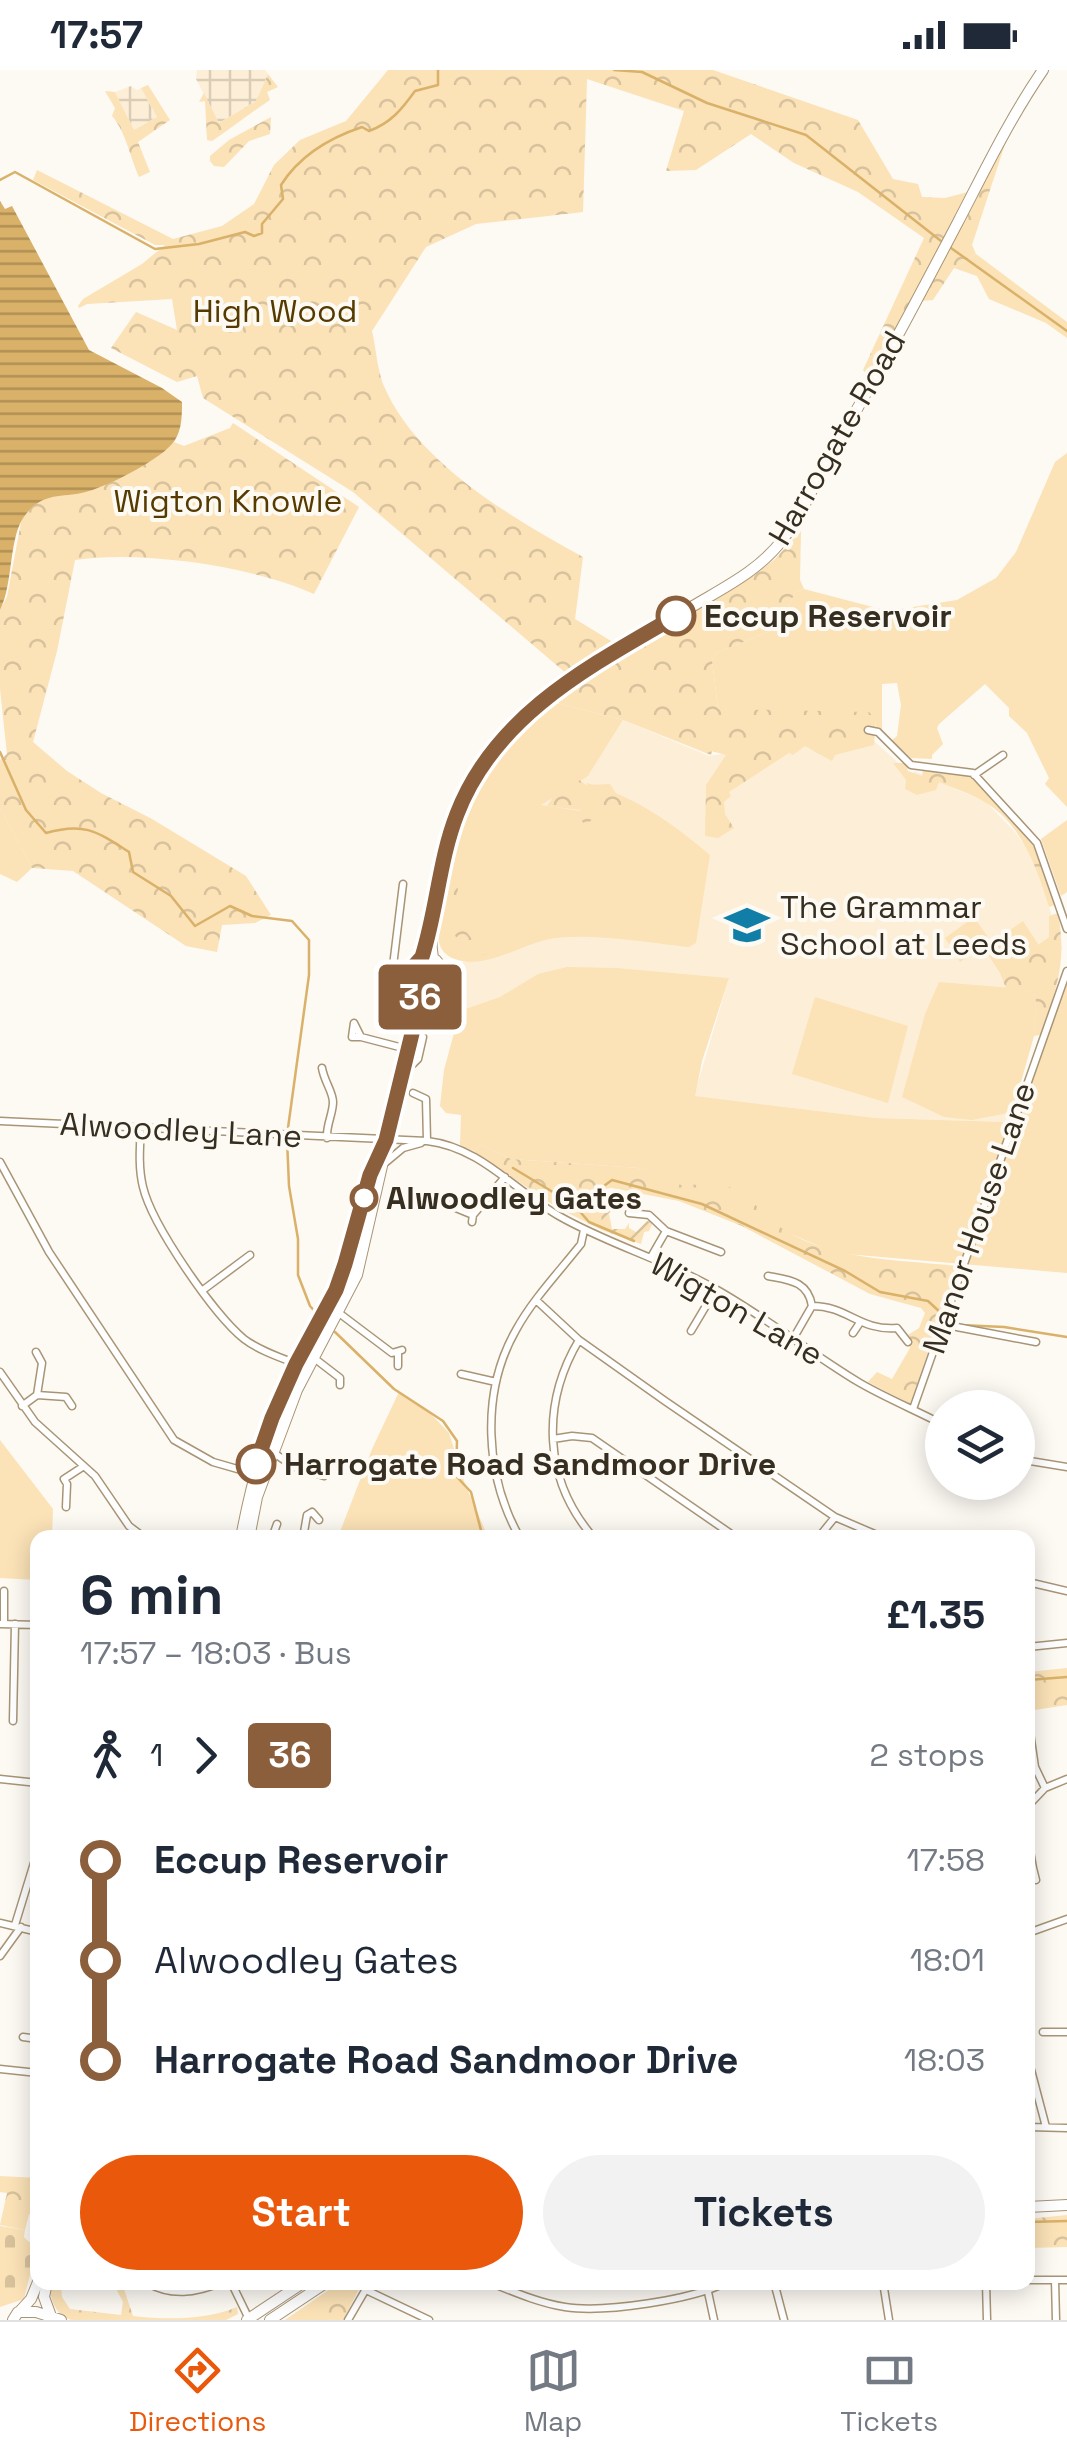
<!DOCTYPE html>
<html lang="en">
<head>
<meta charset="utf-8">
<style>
	:root { --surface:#fff; --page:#f2f2f3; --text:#1f2937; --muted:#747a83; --line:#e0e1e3; --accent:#ea580c }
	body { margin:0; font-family:"Space Grotesk",sans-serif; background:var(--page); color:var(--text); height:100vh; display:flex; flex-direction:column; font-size:38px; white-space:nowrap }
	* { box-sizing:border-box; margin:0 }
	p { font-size:32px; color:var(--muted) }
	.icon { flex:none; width:55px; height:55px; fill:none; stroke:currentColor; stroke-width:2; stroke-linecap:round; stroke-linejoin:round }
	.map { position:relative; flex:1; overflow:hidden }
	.sheet { position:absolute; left:30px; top:1460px; width:1005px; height:760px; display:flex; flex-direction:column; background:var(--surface); border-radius:20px; box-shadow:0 5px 25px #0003 }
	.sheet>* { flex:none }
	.badge { padding:0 20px; border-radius:8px; font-size:35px; line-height:65px }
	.tools { position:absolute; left:925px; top:1320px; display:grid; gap:20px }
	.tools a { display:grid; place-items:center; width:110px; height:110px; border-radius:50%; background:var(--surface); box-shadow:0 5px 25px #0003; font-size:50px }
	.map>.badge { position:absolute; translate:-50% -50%; box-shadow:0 0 0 5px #fff }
	.legs { display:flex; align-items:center; gap:15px; height:110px; padding:0 50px; font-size:32px }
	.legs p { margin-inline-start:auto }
	.overview { display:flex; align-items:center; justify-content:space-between; height:170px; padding:0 50px }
	h1 { font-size:55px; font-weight:800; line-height:75px }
	.action { display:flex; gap:20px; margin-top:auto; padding:20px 50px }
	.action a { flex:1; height:115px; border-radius:60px; background:var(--accent); color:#fff; font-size:40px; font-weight:800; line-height:115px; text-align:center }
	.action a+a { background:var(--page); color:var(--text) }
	ul { padding:0 50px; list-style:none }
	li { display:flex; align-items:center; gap:35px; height:100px; font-size:38px }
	li i { display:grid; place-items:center; width:15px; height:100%; margin:0 12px; background:currentColor }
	li i::after { content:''; width:25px; height:25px; margin:-12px; border:8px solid; border-radius:50%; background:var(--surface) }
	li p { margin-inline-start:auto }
	li:first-child i { background:linear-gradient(#0000 50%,currentColor 0) }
	li:last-child i { background:linear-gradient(currentColor 50%,#0000 0) }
	.status { display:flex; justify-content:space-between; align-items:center; height:70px; padding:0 50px; background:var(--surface); direction:ltr }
	.status svg { height:28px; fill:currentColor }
	.tabs { display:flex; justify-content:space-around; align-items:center; height:140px; border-top:2px solid var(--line); background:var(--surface); font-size:28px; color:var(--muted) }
	.tabs a { display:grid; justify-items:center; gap:5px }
	.tabs .on { color:var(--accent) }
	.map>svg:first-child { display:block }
	.built { fill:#fdefd7 }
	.industrial { fill:url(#industrial-grid) }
	.green { fill:#fbe2b7 }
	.forest { fill:url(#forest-crowns) }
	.cemetery { fill:url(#cemetery-stones) }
	.garden { fill:url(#garden-furrows) }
	.water { fill:url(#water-rules) }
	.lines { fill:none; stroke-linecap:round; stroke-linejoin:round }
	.stream { stroke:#d9b169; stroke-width:2.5 }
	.minor-casing { stroke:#a89576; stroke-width:9 }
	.highway-casing { stroke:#a89576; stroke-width:12 }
	.minor { stroke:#fff; stroke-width:6 }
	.highway { stroke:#fff; stroke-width:10 }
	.line-1-casing { stroke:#fff; stroke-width:22 }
	.line-1 { stroke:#8b5e3c; stroke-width:15 }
	.stop-1-dot { fill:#fff; stroke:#8b5e3c; stroke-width:5 }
	.labels { text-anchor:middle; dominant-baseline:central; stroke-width:8; stroke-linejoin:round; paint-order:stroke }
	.park-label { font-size:32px; fill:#563b00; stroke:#fdf9f3 }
	.street-label { font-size:32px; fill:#352e21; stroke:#fdf9f3 }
	.stop-label { font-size:32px; font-weight:bold; fill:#352e21; stroke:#fdf9f3; text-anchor:start }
	.poi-label { font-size:32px; fill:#352e21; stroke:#fdf9f3; text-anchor:start }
</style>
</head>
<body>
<div class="status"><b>17:57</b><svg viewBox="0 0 49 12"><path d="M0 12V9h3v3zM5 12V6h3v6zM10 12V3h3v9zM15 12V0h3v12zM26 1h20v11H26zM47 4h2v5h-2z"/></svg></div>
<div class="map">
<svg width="1067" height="2250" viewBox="0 0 1067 2250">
	<defs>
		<pattern id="industrial-grid" width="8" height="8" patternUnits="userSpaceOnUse" patternTransform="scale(2.5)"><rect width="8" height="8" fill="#fdefd7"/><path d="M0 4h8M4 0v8" fill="none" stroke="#d9cdb8"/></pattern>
		<pattern id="forest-crowns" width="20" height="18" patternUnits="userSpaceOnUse" patternTransform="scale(2.5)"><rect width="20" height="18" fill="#fbe2b7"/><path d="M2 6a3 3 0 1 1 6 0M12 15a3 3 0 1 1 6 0" fill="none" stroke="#d8c29d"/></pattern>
		<pattern id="cemetery-stones" width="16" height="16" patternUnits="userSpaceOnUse" patternTransform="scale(2.5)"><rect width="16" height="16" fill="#fbe2b7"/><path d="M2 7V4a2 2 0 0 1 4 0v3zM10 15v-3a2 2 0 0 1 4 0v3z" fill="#d8c29d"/></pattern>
		<pattern id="garden-furrows" width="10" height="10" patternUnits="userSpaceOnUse" patternTransform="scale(2.5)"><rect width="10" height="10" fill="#fbe2b7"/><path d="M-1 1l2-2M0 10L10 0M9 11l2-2" fill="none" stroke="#d8c29d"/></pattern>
		<pattern id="water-rules" width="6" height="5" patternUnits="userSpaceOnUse" patternTransform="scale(2.5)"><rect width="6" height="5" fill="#d9b169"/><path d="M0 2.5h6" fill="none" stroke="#b19056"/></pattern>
	</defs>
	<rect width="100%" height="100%" fill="#fdf9f3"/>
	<path class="built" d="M623,650L709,686L758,678L872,669L914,707V701L986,732L1015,762L1035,790L1062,879L1006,1052L876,1048L694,1026L729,908L618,898L500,927L467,941L438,943L424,941L432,929L441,922L455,919L463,909V891L439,865L454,765L588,706Z"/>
	<path class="industrial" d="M197,0H265L268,4L256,31L219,53L196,9Z
		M131,16L137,20L141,18L157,47L134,60L115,22Z"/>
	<path class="green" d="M976,184L1067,252V268L1046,253L989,229L977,206L954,198Z
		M1067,383V737L1045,714L1049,708L1027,663L1009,646V638L985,614L939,654L937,658L943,674L932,685V689L911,688L892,670L897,666L901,635L897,613L882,614V661L876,658V650L718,639L712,590L716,583L780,557L795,522L804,519L888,541L957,530L996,508L1016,482L1055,392Z
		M549,631L623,650L588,706L541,735L580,741L587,713C636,727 671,752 710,785L696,873L689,877C650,873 582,861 545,870C517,877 487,898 458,890C451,888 445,885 441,878C427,846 461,741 478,710C496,679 522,654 549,631Z
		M0,738L32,798L17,812L0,804Z
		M1067,750V822L1061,826L1041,769Z
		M974,847L992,873L1023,851L1040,877L1000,903L983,877L960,892L945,868Z
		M567,897L618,898L729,908L702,991L695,1026L876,1048L1006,1052L1011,1065L1067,913V1203L835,1183L638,1098L511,1089L482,1075L473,1081L460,1075L461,1045L446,1043L440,1036L444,1000L460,941L500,927L538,904Z
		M939,912L1024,919L1036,926L1034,966L1013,1040L1008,1043L972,1050L944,1047L902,1027L925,944Z
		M815,927L908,956L888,1033L792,1004Z
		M399,1322L425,1338L449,1363L465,1414L488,1467H338L372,1379Z
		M0,1370L53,1439L52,1467L38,1468L37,1510L0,1508Z"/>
	<path class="forest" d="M388,0H713L858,50L893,109L918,114L922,127L945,128L968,122L870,308L863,300L924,168L858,122L794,93L751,64L696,100L666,101L684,41L587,9L583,142L476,154L426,177L372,261C376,278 377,298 383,314C416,393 511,447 583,487L575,549L616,574L567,604L353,422L203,328L197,306L177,312L111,278L136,242L177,260L172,229L87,234L79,238L78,236L83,229L142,194L165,175H155L33,110L37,100L173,169L222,156L254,134L274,95L300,70L346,51Z
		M268,4L278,17L267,22L270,30C250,43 233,57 212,71L207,70L205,31L199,32L204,23L219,53L256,31Z
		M148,15L170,50L138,72L150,102L139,107C130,87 126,62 112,46L115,38L105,21L115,22L134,60L157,47L141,18Z
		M271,47L270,64L249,71L224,97L214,96L210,91V86L229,70Z
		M1007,68L972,175L976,184L954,198L933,230L921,231Z
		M233,353L359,437L314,524C253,496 141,480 75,490L57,581L33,672L67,701L101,723L152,749L246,806L271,845L255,853L222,855L217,882L186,876L73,801L32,798L0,738V690L7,684L0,619V540L7,527L22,447L41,429L65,424L151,391L174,372L184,376L230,358Z
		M801,461L800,510L804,519L795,522L780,557L716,583L712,590L718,639L869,642L876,650L874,675L835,685L832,691L805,676L793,685L789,683L729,722L731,726L724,732L725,744L734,758L718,768L705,766L706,715L726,685L712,681L711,685L623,650L549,631L600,595L753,506L775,489Z
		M893,693H905L908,701L922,706L923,700L944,699L972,706L1034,774L1055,835L1049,837C1037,798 1021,752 983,731C969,723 953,718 939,712L936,720L917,725L905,719L906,710Z
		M578,709L586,715L610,714L623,734L605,740L585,755L579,747L585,724L580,740L547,736L555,724Z
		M457,807L460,854L485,885L476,883L449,861L451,813Z
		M1058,843C1067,893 1057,918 1040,965L1034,966L1036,926L1024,919L1006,918L1000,903L1049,867V846Z
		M482,1075L511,1089L638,1098L681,1115L725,1114L744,1126L748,1125C794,1192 886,1188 958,1196L910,1334L868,1312L877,1302L892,1309L910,1278L908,1265L919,1258L925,1243L921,1238L870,1224L742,1156L679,1131L612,1118L602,1119V1160L556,1137L473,1081Z
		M1067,1598V1635L1028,1641V1602Z
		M0,2106L37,2108V2146L29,2144L25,2160L0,2155L7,2123L0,2122Z
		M1067,2145V2177L1028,2178V2149Z
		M340,2212L362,2213L343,2250H285Z
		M113,2213H122L133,2246C166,2250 207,2250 237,2237L238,2244L226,2250H72C56,2246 50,2230 50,2215L61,2216L62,2227L70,2239L121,2245L123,2232Z"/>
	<path class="cemetery" d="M0,2156L25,2160L24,2167L29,2172H38L24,2229L0,2237Z"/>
	<path class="garden" d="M601,1138L612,1139L609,1144L612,1159H625L629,1153V1158L636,1162L647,1151L653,1152L649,1161L644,1162L641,1174L602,1160Z"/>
	<path class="water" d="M0,131L5,139L12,136L89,280L162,318L182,332C182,345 182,359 175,370C164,388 110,415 89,421C63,429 46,420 26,444C8,465 14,513 0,540Z"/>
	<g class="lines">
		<path class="stream" d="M614,0L642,2L707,33L806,65L941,171
			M0,110L15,102L155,179L199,174L245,162L254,166L262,163V154L283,129L281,115C300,85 329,68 362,57L369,61C391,53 402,39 415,21L438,15V0
			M951,178L1067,261
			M0,682L26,740L46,763C84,752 96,761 129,782L133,802L171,826L195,856L230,836L252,846L292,851L309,870V905L288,1058
			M287,1069L289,1116L298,1169V1205L310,1236L318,1245
			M513,1098L576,1136L590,1137L593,1124L612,1110L702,1134L845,1201L880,1222L928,1231L942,1244
			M576,1137L589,1152L634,1171
			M947,1247L960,1255L1004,1257L1067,1267
			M335,1262L394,1319L443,1351L457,1371L456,1406L471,1422L483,1468
			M1028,1610L1067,1607
			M1028,2152L1067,2151"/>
		<g class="minor-casing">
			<path id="minor" d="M868,660L878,662L911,695L973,703L1037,773L1067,859
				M974,705L1003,685
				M385,895L399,897L414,905
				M393,896L403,814
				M400,897L414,893
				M361,967H352L354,953L361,967L407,979
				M404,993L413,994L418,989L423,967L414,961
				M322,998C324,1011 333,1022 333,1032C333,1044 326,1055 327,1068
				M413,1023L426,1029L427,1071
				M0,1051L427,1071C480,1077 514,1120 559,1146C608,1174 662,1189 712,1217C763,1245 810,1283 860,1313C886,1328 915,1340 942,1354
				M141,1056C140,1076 138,1097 143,1117C152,1155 214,1245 244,1269C261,1282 288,1290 307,1298
				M0,1092L49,1182L174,1370L213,1392L258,1405
				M385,1093L403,1078L421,1073
				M420,1131L424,1125L473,1145
				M629,1143L649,1145L666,1161L721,1182
				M472,1152L473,1145L505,1107
				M651,1187L666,1161
				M768,1206C789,1210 808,1211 812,1236L793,1269
				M203,1220L250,1185
				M536,1230L579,1270L665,1331L835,1447L884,1468
				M812,1236C848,1236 859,1261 897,1258L908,1272
				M339,1243L392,1283L402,1280
				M941,1254L1036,1272
				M691,1261L716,1219
				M853,1263L859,1254
				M579,1270C541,1334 543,1410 594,1468
				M398,1283V1296
				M314,1288L340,1308V1315
				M0,1302L35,1352L95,1406L129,1456L145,1468
				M461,1304L496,1312
				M37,1325L66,1327L72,1336
				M22,1336L37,1325L42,1293L36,1282
				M913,1339L1067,901
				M553,1369L572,1366L592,1368L737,1468
				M274,1383L294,1397L324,1406
				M1018,1389L1067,1397
				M66,1437L67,1414L64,1409L84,1396
				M251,1463L269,1468
				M272,1468L277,1454
				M303,1468L307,1445L312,1442L319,1450
				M520,1468C485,1406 480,1323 516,1260C533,1229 559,1202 581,1174L584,1160
				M818,1468L835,1447
				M1028,1512L1067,1521
				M0,1554L38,1555
				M4,1554V1521
				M1028,1577L1067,1573
				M13,1651L15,1554
				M1030,1663L1035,1697L1045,1718
				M0,1709L38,1713
				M1028,1736L1045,1718L1067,1709
				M1028,1770L1033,1798L1028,1799
				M1033,1798L1036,1810
				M0,1853L38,1862
				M15,1855L38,1780
				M1028,1863L1067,1849
				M0,1886L21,1857
				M1043,1962H1067
				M23,1967L38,1969
				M0,1999L38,2003
				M1031,2000L1046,2057
				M1028,2057L1067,2058
				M1028,2210H1067
				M1055,2210L1056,2250
				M146,2212C171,2227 196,2223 222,2212
				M231,2212L249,2249
				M489,2212C514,2222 539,2233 565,2237C604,2243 692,2230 727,2212
				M774,2212L784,2250
				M883,2212L889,2250
				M986,2212L987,2250
				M366,2220L429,2250
				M708,2222L714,2250
				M348,2250L370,2212"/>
		</g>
		<g class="highway-casing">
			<path id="highway" d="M412 900a14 14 0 1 1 28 0a14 14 0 1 1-28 0Z
				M433,888C427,853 438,811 448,776C486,644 582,601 693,536C725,517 760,500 783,469C803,444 815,411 831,384C876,308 917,230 958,152C985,100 1010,48 1043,0
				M241,1468C252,1408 268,1353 294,1298C307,1270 327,1245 338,1216C355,1170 360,1119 383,1076
				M249,1468L257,1427L297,1320L357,1205L418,939L420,912
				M1028,2137L1067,2135
				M47,2212L44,2227L52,2249
				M20,2241L31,2229L38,2212
				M13,2250L18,2242H36L61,2250
				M247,2250L304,2212
				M270,2250L327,2212"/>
		</g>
		<use href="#minor" class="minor"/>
		<use href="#highway" class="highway"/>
	</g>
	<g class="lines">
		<g class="line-1-casing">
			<path id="line-1" d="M256,1394L272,1348L296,1294L336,1220L345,1194L370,1105L386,1070L418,939L420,912L414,906L413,897L422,887C437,840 439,790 457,744C495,645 590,596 676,546"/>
		</g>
		<use href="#line-1" class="line-1"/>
	</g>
	<defs>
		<g id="school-bare" transform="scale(3.45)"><path d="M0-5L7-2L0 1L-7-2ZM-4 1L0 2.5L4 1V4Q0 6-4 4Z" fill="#117ea7" stroke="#fdf9f3" stroke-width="2.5" paint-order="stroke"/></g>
	</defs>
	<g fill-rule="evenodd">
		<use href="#school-bare" x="747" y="855"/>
	</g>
	<g class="stop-1-dot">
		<circle cx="676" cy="546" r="18"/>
		<circle cx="364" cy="1128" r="12"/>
		<circle cx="256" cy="1394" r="18"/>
	</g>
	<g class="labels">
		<g class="park-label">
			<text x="275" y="241">High Wood</text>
			<text x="228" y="431">Wigton Knowle</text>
		</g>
		<g class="street-label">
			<text transform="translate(837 368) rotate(-60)">Harrogate Road</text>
			<text transform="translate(181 1060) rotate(3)">Alwoodley Lane</text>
			<text transform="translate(979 1148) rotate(-71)">Manor House Lane</text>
			<text transform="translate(737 1239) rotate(30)">Wigton Lane</text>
		</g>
		<g class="stop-label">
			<text x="704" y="546">Eccup Reservoir</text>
			<text x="386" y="1128">Alwoodley Gates</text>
			<text x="284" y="1394">Harrogate Road Sandmoor Drive</text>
		</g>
		<g class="poi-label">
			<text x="780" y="837">The Grammar<tspan x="780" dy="37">School at Leeds</tspan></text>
		</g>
	</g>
</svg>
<div class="tools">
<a><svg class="icon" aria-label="layers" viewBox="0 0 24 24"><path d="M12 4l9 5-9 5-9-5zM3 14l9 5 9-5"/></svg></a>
</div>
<b class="badge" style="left:420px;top:927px;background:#8b5e3c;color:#fff">36</b>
<section class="sheet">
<div class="overview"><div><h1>6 min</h1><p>17:57 – 18:03 · Bus</p></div><b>£1.35</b></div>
<div class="legs"><svg class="icon" aria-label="walk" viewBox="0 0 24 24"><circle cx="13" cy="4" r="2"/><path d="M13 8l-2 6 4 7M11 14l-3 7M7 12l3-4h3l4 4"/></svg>1<svg class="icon" aria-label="forward" viewBox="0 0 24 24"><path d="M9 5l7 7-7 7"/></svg><b class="badge" style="background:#8b5e3c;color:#fff">36</b><p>2 stops</p></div>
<ul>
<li><i style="color:#8b5e3c"></i><b>Eccup Reservoir</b><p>17:58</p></li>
<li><i style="color:#8b5e3c"></i><span>Alwoodley Gates</span><p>18:01</p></li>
<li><i style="color:#8b5e3c"></i><b>Harrogate Road Sandmoor Drive</b><p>18:03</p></li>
</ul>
<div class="action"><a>Start</a><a>Tickets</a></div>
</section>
</div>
<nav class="tabs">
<a class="on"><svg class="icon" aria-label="directions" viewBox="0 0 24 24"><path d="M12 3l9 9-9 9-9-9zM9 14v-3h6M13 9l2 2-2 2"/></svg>Directions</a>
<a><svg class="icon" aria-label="map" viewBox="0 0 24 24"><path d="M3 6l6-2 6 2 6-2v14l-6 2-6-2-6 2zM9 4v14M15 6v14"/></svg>Map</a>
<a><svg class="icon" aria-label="tickets" viewBox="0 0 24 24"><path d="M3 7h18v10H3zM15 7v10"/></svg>Tickets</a>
</nav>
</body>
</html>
